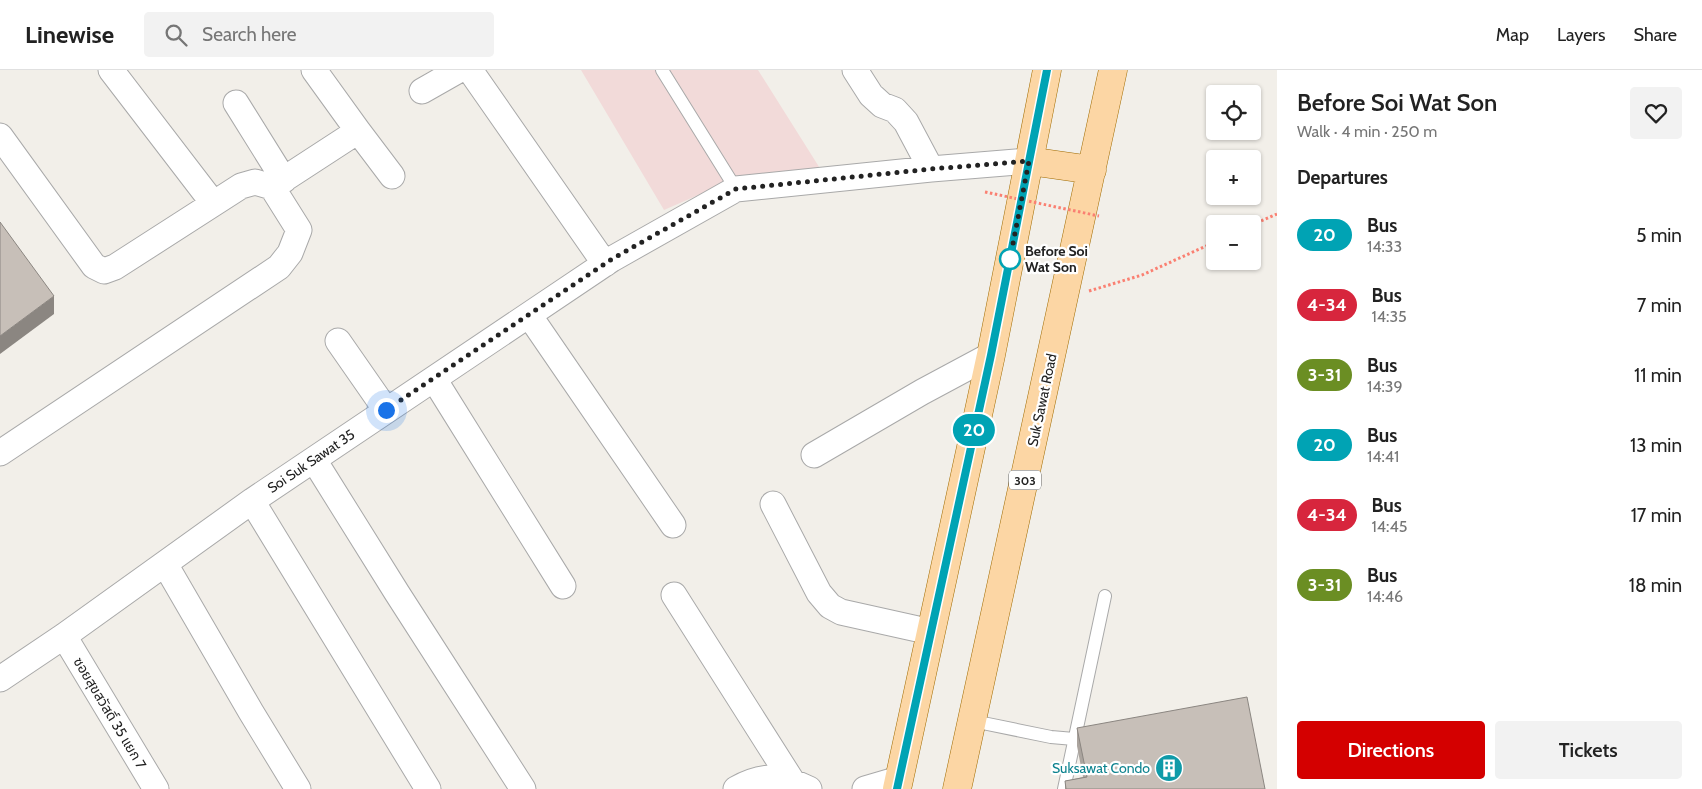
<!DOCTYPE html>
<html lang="en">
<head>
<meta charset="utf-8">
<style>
	:root { --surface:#fff; --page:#f2f2f2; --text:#222; --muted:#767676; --line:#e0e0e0; --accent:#d40000 }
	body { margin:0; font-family:Cabin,"Noto Sans Thai",sans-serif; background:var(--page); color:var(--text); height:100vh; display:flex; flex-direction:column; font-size:19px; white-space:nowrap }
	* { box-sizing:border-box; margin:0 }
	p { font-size:16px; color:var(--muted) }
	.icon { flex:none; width:28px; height:28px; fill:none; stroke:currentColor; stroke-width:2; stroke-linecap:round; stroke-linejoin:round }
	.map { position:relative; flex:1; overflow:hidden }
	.panel { display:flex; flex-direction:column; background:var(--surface); width:425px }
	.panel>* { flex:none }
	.badge { padding:0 10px; border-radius:16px; font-size:18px; line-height:32px }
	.controls { position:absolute; left:1206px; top:15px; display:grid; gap:10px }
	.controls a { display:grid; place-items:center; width:55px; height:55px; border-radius:5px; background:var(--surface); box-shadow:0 1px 4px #0004; font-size:25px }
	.you { position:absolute; width:25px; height:25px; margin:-12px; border:4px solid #fff; border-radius:50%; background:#1a73e8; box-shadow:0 0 0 8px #1a73e833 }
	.map>.badge { position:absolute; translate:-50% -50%; box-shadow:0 0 0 2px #fff }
	h2 { padding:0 20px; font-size:19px; line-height:45px }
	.round { display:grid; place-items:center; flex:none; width:52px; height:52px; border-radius:5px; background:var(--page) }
	.head { display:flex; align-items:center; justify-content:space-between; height:85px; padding:0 20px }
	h1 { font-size:24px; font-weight:600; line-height:38px }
	.cta { display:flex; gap:10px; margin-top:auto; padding:10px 20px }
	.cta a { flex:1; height:58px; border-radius:5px; background:var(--accent); color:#fff; font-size:20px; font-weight:600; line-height:58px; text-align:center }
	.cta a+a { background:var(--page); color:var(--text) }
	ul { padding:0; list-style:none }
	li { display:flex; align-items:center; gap:15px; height:70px; padding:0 20px }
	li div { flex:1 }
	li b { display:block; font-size:19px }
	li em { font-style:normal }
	li .badge { min-width:55px; font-weight:700; text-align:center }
	header { display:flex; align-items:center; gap:30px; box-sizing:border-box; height:70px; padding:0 25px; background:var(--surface); border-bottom:1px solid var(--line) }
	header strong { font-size:24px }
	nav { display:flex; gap:28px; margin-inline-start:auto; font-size:18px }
	.search { width:350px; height:45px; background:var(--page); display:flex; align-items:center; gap:12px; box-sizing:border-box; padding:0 18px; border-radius:5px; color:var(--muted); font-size:19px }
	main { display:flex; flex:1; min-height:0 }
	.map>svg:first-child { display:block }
	.commercial { fill:#f2dad9 }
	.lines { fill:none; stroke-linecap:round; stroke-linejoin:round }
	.lane-casing { stroke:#a9a9a9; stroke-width:14 }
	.street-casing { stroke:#a9a9a9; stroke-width:27 }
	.primary-casing { stroke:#a06b00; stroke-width:29 }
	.path { stroke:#fa8072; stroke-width:3; stroke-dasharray:2.5 2.5; stroke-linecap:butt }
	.lane { stroke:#fff; stroke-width:12 }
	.street { stroke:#fff; stroke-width:25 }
	.primary { stroke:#fcd6a4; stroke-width:28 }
	.path-bridge { stroke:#fa8072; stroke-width:3; stroke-dasharray:2.5 2.5; stroke-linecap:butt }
	.wall { fill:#aba49e }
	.shaded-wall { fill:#8b8681 }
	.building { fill:#c7bfb8; stroke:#8b8681 }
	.line-casing { stroke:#fff; stroke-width:11 }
	.line { stroke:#00a3b4; stroke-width:8 }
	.walk { stroke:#222; stroke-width:5; stroke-dasharray:0 9 }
	.stop-dot { fill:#fff; stroke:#00a3b4; stroke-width:2.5 }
	.labels { text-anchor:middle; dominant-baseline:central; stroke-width:4.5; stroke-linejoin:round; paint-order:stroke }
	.shield { fill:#fff; stroke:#646464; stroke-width:1 }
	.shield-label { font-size:12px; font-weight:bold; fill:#222 }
	.stop-label { font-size:14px; font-weight:bold; fill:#222; stroke:#fff; text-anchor:start }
	.street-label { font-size:14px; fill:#222; stroke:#fff }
	.culture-label { font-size:14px; fill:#0d838f; stroke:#fff; text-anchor:end }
</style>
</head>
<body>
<header>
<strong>Linewise</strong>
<div class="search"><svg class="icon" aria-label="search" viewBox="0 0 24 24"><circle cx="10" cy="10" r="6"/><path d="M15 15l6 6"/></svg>Search here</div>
<nav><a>Map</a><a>Layers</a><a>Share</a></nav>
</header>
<main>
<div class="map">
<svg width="1277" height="719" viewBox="0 0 1277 719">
	<rect width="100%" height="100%" fill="#f2efe9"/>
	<path class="commercial" d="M581,0H758L821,100L744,105L664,140Z"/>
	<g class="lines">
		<g class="lane-casing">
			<path id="lane" d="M662,0L736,119
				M973,651L1051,667L1074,669L1093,666
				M1064,719L1105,526"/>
		</g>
		<g class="street-casing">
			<path id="street" d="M111,0L213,133
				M470,0L605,194
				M855,0L871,25L882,35L895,40L906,52L931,99
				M422,21L459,0
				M236,33L284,110
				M358,61L392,106
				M0,66L94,196L104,201L115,197L241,116L255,112L272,117L299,160L290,183L279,197L0,383
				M272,117L358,61L314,0
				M529,245L673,455
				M338,271L386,340
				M434,309L563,516
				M814,385L922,322L991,285
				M314,390L397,523L523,719
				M252,431L428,719
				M773,434L819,523L830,536L841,542L931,562
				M165,494L251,642L298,719
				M674,525L792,711
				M64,566L156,719
				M0,609L64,566L252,431L612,189L736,119L931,99L1029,91
				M736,719C763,704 781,705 809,719
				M865,719L899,709"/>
		</g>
		<g class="primary-casing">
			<path id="primary" d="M1029,91L1092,100
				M897,719L991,285L1047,0
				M957,719L1113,0"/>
		</g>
		<path class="path" d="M1252,155L1277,144
			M1089,221L1142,205L1215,172"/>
		<use href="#lane" class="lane"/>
		<use href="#street" class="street"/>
		<use href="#primary" class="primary"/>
		<path class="path-bridge" d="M985,122L1099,146"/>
	</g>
	<path class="wall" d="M1077,658L1265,719H1065V711L1083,707L1077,676Z"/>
	<path class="shaded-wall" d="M54,226V244L0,284V266Z"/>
	<path class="building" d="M0,152L54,226L0,266Z
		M1247,627L1265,719H1066L1065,711L1087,707L1077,658Z"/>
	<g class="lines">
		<g class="line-casing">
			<path id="line" d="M897,719L991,285L1047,0"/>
		</g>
		<use href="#line" class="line"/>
		<path class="walk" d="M386,340L612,189L736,119L931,99L1029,91L1010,189"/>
	</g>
	<defs>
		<g id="building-disc" transform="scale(1.4375)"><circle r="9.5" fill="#0f9aa8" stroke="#fff"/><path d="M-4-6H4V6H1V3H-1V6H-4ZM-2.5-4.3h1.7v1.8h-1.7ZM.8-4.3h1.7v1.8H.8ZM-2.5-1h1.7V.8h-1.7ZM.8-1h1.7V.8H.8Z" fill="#fff"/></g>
	</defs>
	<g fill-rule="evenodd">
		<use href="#building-disc" x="1169" y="698"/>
	</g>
	<circle class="stop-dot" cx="1010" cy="189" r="10"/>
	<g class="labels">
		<rect class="shield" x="1009" y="400.5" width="32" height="19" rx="4"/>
		<g class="shield-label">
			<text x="1025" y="410">303</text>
		</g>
		<g class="stop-label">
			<text x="1025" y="181">Before Soi<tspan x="1025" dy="16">Wat Son</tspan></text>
		</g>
		<g class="street-label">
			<text transform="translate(1042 330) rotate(-78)">Suk Sawat Road</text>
			<text transform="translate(311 391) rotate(-34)">Soi Suk Sawat 35</text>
			<text transform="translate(110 643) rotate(59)">ซอยสุขสวัสดิ์ 35 แยก 7</text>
		</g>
		<g class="culture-label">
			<text x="1150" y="698">Suksawat Condo</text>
		</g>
	</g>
</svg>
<div class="controls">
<a><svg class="icon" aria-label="locate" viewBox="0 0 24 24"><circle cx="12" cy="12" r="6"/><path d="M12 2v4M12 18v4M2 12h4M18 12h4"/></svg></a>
<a>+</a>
<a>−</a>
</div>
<div class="you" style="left:386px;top:340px"></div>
<b class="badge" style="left:974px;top:360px;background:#00a3b4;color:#fff">20</b>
</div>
<section class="panel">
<div class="head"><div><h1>Before Soi Wat Son</h1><p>Walk · 4 min · 250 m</p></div><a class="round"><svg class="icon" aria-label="heart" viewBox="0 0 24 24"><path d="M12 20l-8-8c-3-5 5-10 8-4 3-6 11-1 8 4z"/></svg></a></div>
<h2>Departures</h2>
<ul>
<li><span class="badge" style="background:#00a3b4;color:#fff">20</span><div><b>Bus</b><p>14:33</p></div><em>5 min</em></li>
<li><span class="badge" style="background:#d7263d;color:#fff">4-34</span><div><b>Bus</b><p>14:35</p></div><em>7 min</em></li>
<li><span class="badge" style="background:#6b8e23;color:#fff">3-31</span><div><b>Bus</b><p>14:39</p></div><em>11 min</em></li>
<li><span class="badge" style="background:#00a3b4;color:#fff">20</span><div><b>Bus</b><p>14:41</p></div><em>13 min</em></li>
<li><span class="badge" style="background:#d7263d;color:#fff">4-34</span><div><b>Bus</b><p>14:45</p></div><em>17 min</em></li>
<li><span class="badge" style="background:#6b8e23;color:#fff">3-31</span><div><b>Bus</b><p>14:46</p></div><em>18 min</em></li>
</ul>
<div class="cta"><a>Directions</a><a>Tickets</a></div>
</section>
</main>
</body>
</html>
